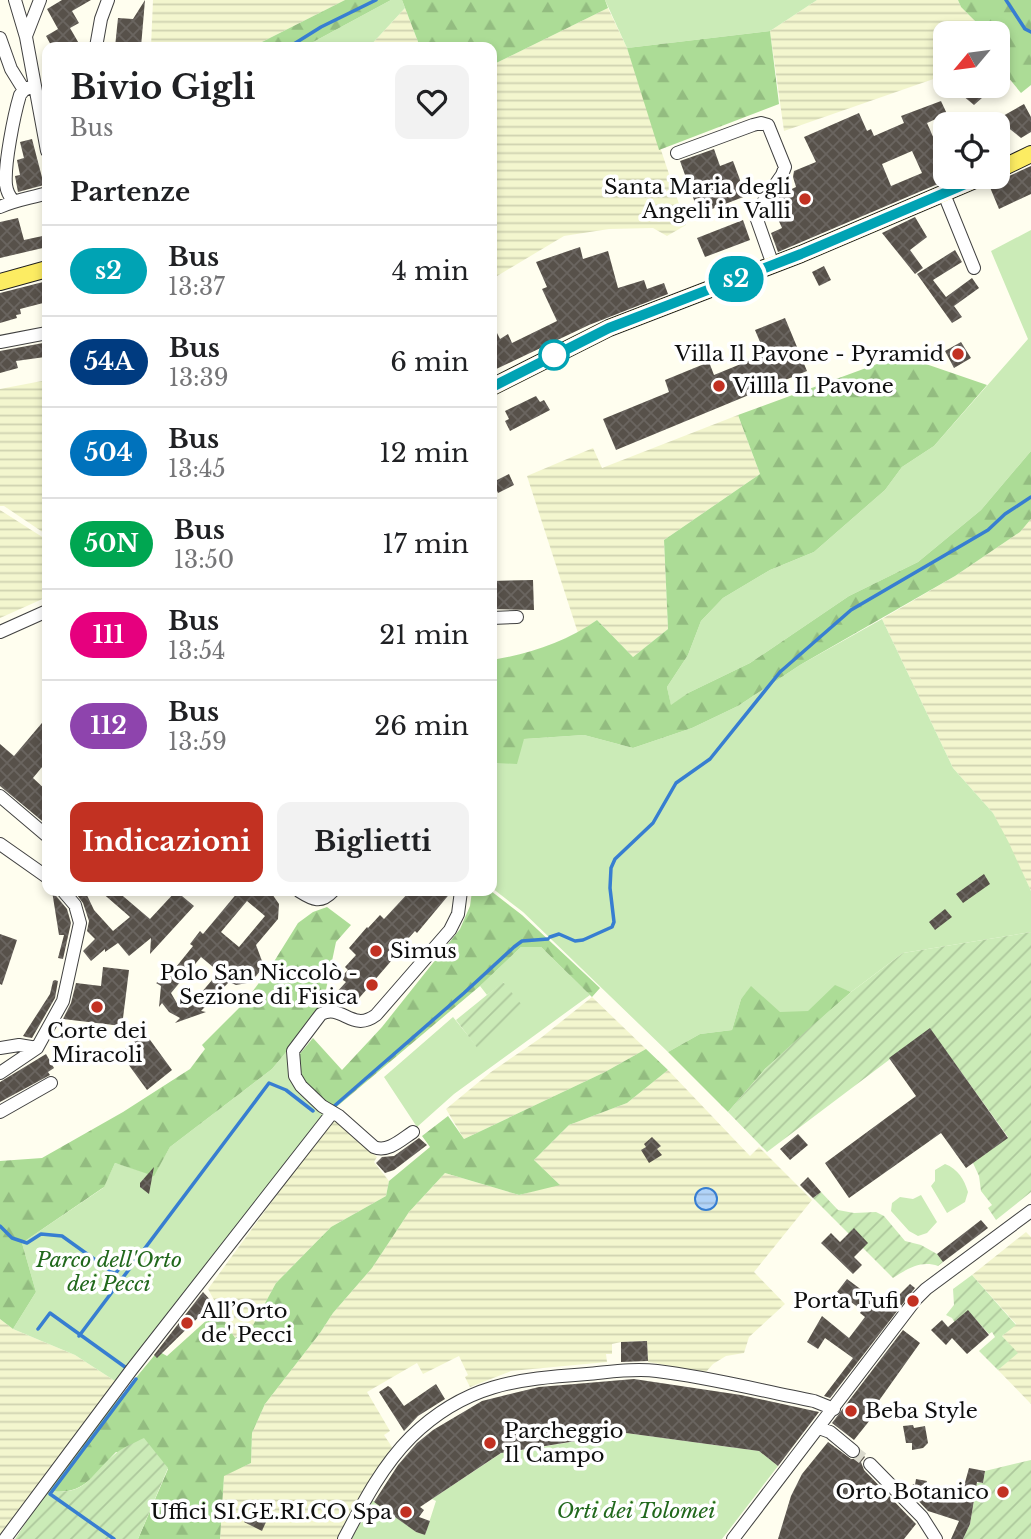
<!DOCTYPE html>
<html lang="it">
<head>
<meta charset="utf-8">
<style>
	:root { --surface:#fff; --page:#f2f2f2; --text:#202124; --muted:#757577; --line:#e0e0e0; --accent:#c23122 }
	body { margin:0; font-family:"Libre Baskerville",serif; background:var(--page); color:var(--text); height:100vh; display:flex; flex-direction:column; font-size:26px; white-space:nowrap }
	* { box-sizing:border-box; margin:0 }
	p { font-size:23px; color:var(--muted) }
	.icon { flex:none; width:38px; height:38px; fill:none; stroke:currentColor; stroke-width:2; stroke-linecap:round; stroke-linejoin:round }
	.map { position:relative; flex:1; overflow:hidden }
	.details { position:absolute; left:42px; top:42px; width:455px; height:854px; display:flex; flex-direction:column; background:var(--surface); border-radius:14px; box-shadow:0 4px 10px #0003 }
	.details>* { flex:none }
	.badge { padding:0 14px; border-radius:23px; font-size:24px; line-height:46px }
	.needle { width:46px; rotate:241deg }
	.controls { position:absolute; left:933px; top:21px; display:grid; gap:14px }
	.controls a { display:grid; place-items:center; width:77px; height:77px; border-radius:14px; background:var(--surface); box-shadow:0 4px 10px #0003; font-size:35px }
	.map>.badge { position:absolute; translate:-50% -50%; box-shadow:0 0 0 4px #fff }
	h2 { padding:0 28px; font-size:26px; line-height:63px }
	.round { display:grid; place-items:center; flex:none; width:74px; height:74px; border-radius:14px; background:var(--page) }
	.headline { display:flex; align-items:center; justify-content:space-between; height:119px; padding:0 28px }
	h1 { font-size:33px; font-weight:700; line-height:52px }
	.action { display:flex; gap:14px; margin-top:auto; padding:14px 28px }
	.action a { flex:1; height:80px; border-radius:14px; background:var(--accent); color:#fff; font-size:28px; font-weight:700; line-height:80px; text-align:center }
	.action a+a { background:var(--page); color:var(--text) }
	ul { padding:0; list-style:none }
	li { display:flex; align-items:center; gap:21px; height:91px; padding:0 28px; border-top:2px solid var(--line) }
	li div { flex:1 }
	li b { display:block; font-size:26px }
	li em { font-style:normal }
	li .badge { min-width:77px; font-weight:700; text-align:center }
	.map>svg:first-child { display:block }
	.farmland { fill:url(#farmland-rules) }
	.grass { fill:#cbebb7 }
	.forest { fill:url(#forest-firs) }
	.garden { fill:url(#garden-furrows) }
	.water { fill:url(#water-rules); stroke:#377ed1; stroke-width:2 }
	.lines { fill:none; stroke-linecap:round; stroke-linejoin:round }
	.stream { stroke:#377ed1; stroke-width:3.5 }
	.building { fill:url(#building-cross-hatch); fill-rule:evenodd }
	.minor-tunnel { stroke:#dbdacd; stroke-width:12; stroke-dasharray:12 6; stroke-linecap:butt }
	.minor-casing { stroke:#414141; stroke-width:14 }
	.major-casing { stroke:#1f1f1f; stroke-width:18 }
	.minor { stroke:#fff; stroke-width:12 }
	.major { stroke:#fcec62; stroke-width:16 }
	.line-casing { stroke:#fff; stroke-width:16 }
	.line { stroke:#00a3b4; stroke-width:10 }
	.poi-dot { fill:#c23122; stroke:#fff; stroke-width:2.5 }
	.stop-dot { fill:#fff; stroke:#00a3b4; stroke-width:3.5 }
	.labels { text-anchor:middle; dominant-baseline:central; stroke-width:7; stroke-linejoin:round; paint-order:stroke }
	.poi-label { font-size:21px; fill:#0e0e0e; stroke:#fff; text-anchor:end }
	.park-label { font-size:21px; font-style:italic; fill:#21681c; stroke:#fff }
</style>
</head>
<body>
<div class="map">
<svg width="1031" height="1539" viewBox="0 0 1031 1539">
	<defs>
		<pattern id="farmland-rules" width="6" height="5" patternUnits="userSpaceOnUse" patternTransform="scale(1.75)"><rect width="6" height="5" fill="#f3f6ce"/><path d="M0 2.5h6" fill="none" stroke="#cfd2b0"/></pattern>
		<pattern id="forest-firs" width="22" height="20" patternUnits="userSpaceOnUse" patternTransform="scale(1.75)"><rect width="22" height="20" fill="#acdc96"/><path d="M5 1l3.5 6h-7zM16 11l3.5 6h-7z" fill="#93bc80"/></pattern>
		<pattern id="garden-furrows" width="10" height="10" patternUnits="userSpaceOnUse" patternTransform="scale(1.75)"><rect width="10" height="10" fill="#cbebb7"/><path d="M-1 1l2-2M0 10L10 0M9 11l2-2" fill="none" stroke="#adc89c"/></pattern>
		<pattern id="water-rules" width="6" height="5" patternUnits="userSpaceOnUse" patternTransform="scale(1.75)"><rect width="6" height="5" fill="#b2d4f8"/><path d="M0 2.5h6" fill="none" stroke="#98b5d3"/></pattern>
		<pattern id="building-cross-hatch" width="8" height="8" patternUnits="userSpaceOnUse" patternTransform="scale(1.75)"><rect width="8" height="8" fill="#57514a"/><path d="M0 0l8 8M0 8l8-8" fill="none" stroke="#6a6560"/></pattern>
	</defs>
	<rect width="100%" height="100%" fill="#fffeef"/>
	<path class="farmland" d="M153,0H345L252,47H151Z
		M817,0H958L961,7L987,33H945V75L784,131L770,31Z
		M405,8L420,47H369Z
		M608,8L627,48L686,225L667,236L653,228L609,229L564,236L492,279V65Z
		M47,380V535L4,506H0V389Z
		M738,415L760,474L664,540L668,629L633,657L597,620L578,633L527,476L593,448L602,468Z
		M0,510L47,540V597L0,618Z
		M1031,519V891L993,813L953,768L882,619L955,576L1020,532Z
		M592,997L646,1049L605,1072L464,1139L446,1109L491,1072L542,1037Z
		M668,1070L750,1156L759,1147L812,1200L754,1272L785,1304L749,1337L744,1353L726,1356L713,1364L706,1372L648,1362L647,1341L621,1342L612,1344V1354H606L607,1362L511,1371L470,1387L465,1377L468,1375L459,1356L423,1374L417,1363L367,1392L390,1431L384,1435L392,1447L337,1539H220L224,1475L251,1463L252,1433L265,1404L320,1333L333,1313L372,1268L409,1212L445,1173L519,1195L559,1184L534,1160L569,1125L627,1103Z
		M333,1118L377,1157L374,1162L389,1181L386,1196L331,1227L276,1283L252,1327L235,1338L208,1289Z
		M1026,1232L1031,1237V1404L998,1370L1017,1353L1002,1336L1016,1324L972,1275Z
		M0,1319L13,1329L75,1355L115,1381L0,1537Z"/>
	<path class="grass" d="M391,0H402L405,8L369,47H304Z
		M605,0H817L770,31L627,48Z
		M1031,230V451L981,510L918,562L849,596L750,663L688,693L671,706L667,687L688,655L701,621L723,598L770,570L814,552L885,490L902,467L934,446L1028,339L991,251Z
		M882,619L953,768L993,813L1009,843L1031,891V932L903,953L851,992L835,986L808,1012H779L751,987L741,999L732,1030L700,1034L668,1052L523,912L492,888V768L524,739L584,735L633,748L692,728L738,706L800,665Z
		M521,947H541L590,995L454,1094L417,1127L384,1077L453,1017L478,1048L504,982L487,995L480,986Z
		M286,1052L291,1080L326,1115L115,1381L75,1355L13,1329L36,1292L22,1243L103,1188L115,1163L154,1175L170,1147L272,1069Z
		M945,1164C958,1169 964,1179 968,1192L965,1202L947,1213L931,1186L935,1181V1170Z
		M921,1195L937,1222L927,1233L918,1236L909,1231L891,1211L892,1203L900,1197L913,1199Z
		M626,1433L759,1451L778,1466L722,1539H352L371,1499L416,1532L425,1535L436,1501L432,1499L509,1448L511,1452Z"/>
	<path class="forest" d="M345,0H391L304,47H252Z
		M402,0H605L608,8L492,65V47H420Z
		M958,0H1031V85L1021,93L998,65V33H987L961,7Z
		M770,31L779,104L659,150L627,48Z
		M901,358L923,363L987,385L934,446L902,467L885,490L814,552L770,570L723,598L701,621L688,655L667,687L671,705L688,693L750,663L849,596L918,562L981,510L1031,451V519L1020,532L955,576L800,665L738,706L692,728L633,748L584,735L524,739L517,764L496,763L492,768V660C529,654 566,642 597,620L633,657L668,629L664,540L760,474L738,415L877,364Z
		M472,891H491L522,915L600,988L592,997L541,947H521L480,986L334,1109C313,1090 301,1086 298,1056L313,1038L342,1070L382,1027L460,929L470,906Z
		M327,907L351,925L336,942L324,999L306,1028L272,1069L170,1147L154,1176L115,1163L104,1187L22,1243L36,1292L13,1329L0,1319V1161L42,1158L123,1112L190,1069L205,1049L202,1045L244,1003L270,968L298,923L313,912Z
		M835,985L851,992L765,1069L728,1112L668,1052L700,1034L732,1030L741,999L751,986L780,1012L808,1011Z
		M646,1049L668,1070L627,1103L569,1125L534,1160L560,1185L519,1195L445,1173L409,1212L372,1268L333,1313L320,1333L265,1404L252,1433L251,1463L224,1476L220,1539H138L168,1469L116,1452C92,1477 84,1496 47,1491L101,1420L158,1351L167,1356L218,1310L235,1338L252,1327L276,1283L331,1227L386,1196L389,1181L430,1147L422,1136L448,1116L464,1139L605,1072Z"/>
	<path class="garden" d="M1031,932V1192L996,1220L988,1208L992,1205L981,1191L979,1176L973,1163L1008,1137L930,1029L767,1152L728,1112L765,1069L807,1030L851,992L903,953Z
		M503,982L526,1010L478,1049L456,1020Z
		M821,1192L838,1210L854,1213L876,1212L884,1216L905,1241L921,1245L937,1254L943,1262L938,1266C921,1260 907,1269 893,1278L813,1198Z
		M972,1275L1016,1325L1002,1336L1018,1353L998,1370L979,1351L995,1337L992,1332L989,1334L968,1311L963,1335L952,1318L946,1315L954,1305L953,1289Z
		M144,1438L168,1468L138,1539H15L47,1491C88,1496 88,1476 115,1454C123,1447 134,1443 144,1438Z
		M1031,1460V1539H963L970,1524L977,1483H983L985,1471Z"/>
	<path class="water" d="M695 1199a11 11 0 1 1 22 0a11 11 0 1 1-22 0Z"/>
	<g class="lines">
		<path class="stream" d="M1006,0L1025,29L1031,32
			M289,47L321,27L376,0
			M550,937L559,934L575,941L583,940L612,927L614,922L610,888L611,868L615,859L653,823L676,783L710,759L780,672L851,610L988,530L1005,514L1031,497
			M332,1108L464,993L514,947L522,941L548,939
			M0,1226L12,1238L27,1243L41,1234L62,1236L115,1274L134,1250L142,1254
			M38,1329L50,1313L125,1367
			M79,1336L269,1083L286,1090L313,1111
			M114,1539L50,1494L136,1379"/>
	</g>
	<path class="building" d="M62,0H91L72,11L79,23L70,28L81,47H52L46,36L58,29L47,9Z
		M145,0L141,47H115L118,18L133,19Z
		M951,86H988L978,92L983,97L974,105Z
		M941,101L947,114L927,123L938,148L945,144V181L778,252L771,233L782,228L773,208L779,206L776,199L779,195L796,187L793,177L794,171L816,162L804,137L859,113L867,131L871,129L874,136L904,123L901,116ZM912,151L922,173L891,186L882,164Z
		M1024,104L1031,117V132L1021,138L1006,126L1001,117Z
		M32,139L44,185L18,192L15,176L20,175L17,160L24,158L20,142Z
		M714,149L720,166L733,161L746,196L699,214L680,161Z
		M1031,166V194L999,209L989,185Z
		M915,217L927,237L910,250L923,268L915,274L882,233Z
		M18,218L24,240L47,235V247L0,258V222Z
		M743,220L750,240L705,257L697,238Z
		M580,247L583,259L608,251L618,288L644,280L647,289L664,283L668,294L589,325L492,371V323L500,339L508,334L512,343L557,321L542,289L547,287L536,262Z
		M955,250L962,262L933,280L946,297L972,278L979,288L954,306L962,317L952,323L917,274Z
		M824,266L831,280L819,286L812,272Z
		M47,281V302L20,309L21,314L16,315L17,318L0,323V293Z
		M785,318L807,371L616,450L603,419L669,392L665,380L709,362L714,375L765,354L755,330Z
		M961,342L971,358L954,368L945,351Z
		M43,343L45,357L16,361L18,368L0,373V351Z
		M536,396L540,402L544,400L550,410L510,431L505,421L509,419L505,411Z
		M509,474L514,485L498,493L493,482Z
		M533,580L534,610L492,609V581Z
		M47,717V761L33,778L47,791V825L0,786V744L14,756Z
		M984,874L990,884L963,903L956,894Z
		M52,891L67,909L71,923L63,959L58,958L64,935H59Z
		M74,891H85L94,910L113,931L130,917L100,891H117L150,919L176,891L194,906L150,954L151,938L129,956L118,943L105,952V949L91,961L83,951L95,939L87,931L89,921L83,903Z
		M236,891H270L279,904L278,919L256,945L262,961L260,971L253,980L247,983L236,985L229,982L201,1011L206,1012L175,1023L180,1018L169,1012L162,1003L159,1007L161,986L156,983L162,980V974L164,979L168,977L193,946L190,944L200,931L203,934L238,892ZM247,901L265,916L239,947L221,932ZM201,957L219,972L188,1008L178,1005L171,993Z
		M410,891H452L417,933L415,931L396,952L398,953L354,1004L348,1000L345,1003L336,993L346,982L340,978L348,970L345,967L356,955L349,948L367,927L368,928L380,915L384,919Z
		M945,909L952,917L935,930L929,922Z
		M0,934L17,940L2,985L0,984Z
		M103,967L129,970L122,1026L63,1019L71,1003L76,983L101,986Z
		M55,980L58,981L55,998L32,1038L26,1037L23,1036L50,994L53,981Z
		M930,1028L1008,1138L966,1168L941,1133L849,1198L825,1163L916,1096L889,1058Z
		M145,1033L172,1070L147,1090L120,1053Z
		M46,1054L54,1068L48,1072L50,1075L0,1102V1082Z
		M798,1134L808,1145L790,1160L780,1149Z
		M652,1137L661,1146L657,1149L662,1155L649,1163L641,1150L646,1147L644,1144Z
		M419,1138L427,1145L394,1170L385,1173L376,1163L382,1157L394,1156Z
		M154,1167L149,1194L140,1187V1183Z
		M808,1177L821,1192L813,1198L800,1185Z
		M981,1220L988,1228L943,1262L937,1254Z
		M854,1228L868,1243L854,1257L862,1265L853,1274L821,1243L831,1233L840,1242Z
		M847,1279L886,1308L910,1284L915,1288L830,1398L824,1396L853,1358L825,1338L818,1349L807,1342L822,1316L849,1338L865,1317L860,1313L862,1310L837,1292Z
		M203,1292L213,1303L157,1358L154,1355Z
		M968,1310L989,1335L967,1354L952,1338L946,1345L931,1330L942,1320L948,1327Z
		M903,1330L920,1343L878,1402L882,1405L854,1440L832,1423Z
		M647,1341L648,1361L621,1362V1342Z
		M634,1379L741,1395L819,1412L778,1466L759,1451L626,1433L501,1453L420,1507L424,1510L419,1517L430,1521L425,1535L416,1532L374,1502L398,1465L417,1443L433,1430L482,1401L539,1387Z
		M436,1384L445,1399L418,1416L404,1431L379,1392L388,1386L391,1388L404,1406Z
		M913,1425L914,1428L925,1426L928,1443L923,1448L912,1450V1443H906L903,1426Z
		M828,1442L851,1459H857L861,1453L865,1457L861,1462L864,1470L916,1524L904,1539H778L791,1496L802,1474Z
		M969,1468L985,1471L983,1483L977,1482L970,1524L963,1539H951L959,1521L928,1511L911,1493L913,1484L915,1485L916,1479L927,1481L925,1488L961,1497Z
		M250,1513L266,1522L262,1531L244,1522Z"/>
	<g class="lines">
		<path class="minor-tunnel" d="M853,1451L870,1464"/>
		<g class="minor-casing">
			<path id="minor" d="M15,0L26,37L47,151
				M26,36L40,0
				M0,38L11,69L24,90
				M96,47L101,19L108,0
				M677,153L753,125L761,123L768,125L785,167L782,175L755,214L773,265
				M944,194L974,268
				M13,200C9,196 7,192 6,185C4,165 14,115 20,95L24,90L33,86
				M0,207C15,200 31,198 47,193
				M0,342L47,333
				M492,618L517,617
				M0,632L47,611
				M0,796L47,836
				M0,844L47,877
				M299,891C313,900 321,904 333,891
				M0,1048L19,1045L37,1048
				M0,1073L37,1048L63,1001L80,923L75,905L63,891
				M0,1112L51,1083
				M413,1132C402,1139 388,1153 374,1147L339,1116L322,1106L301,1086L295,1076L293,1051L321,1014C342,1003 352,1033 376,1015L450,930L458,914L461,891
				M915,1300L926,1289L1031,1211
				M819,1428L830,1432L853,1451
				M870,1464L922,1517L936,1539
				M5,1539L132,1369L332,1113
				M344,1539C363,1503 382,1466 411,1437C465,1384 517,1379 587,1374C610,1372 634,1368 657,1371C709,1377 762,1391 814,1401L834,1409
				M733,1539L913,1303"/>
		</g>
		<g class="major-casing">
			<path id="major" d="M998,170L1031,154
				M0,282L47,269
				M492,387L609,328L801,254L982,177"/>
		</g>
		<use href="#minor" class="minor"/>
		<use href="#major" class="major"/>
	</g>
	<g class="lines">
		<g class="line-casing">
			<path id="line" d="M492,387L609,328L801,254L982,177"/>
		</g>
		<use href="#line" class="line"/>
	</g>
	<g class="poi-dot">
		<circle cx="805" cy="199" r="7"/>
		<circle cx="958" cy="354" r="7"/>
		<circle cx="719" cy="386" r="7"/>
		<circle cx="376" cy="951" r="7"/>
		<circle cx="372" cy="985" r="7"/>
		<circle cx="97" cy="1007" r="7"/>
		<circle cx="913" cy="1301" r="7"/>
		<circle cx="187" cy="1323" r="7"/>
		<circle cx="851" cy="1411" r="7"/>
		<circle cx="490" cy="1443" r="7"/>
		<circle cx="1003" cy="1492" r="7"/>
		<circle cx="406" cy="1512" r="7"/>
	</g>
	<circle class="stop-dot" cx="554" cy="355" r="14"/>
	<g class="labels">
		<g class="poi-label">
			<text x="791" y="187">Santa Maria degli<tspan x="791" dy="24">Angeli in Valli</tspan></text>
			<text x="944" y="354">Villa Il Pavone - Pyramid</text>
			<text x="733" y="386" text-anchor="start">Villla Il Pavone</text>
			<text x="390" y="951" text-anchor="start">Simus</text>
			<text x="358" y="973">Polo San Niccolò -<tspan x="358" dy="24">Sezione di Fisica</tspan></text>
			<text x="97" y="1031" text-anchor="middle">Corte dei<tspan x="97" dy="24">Miracoli</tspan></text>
			<text x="899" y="1301">Porta Tufi</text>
			<text x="201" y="1311" text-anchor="start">All’Orto<tspan x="201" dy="24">de' Pecci</tspan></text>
			<text x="865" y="1411" text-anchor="start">Beba Style</text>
			<text x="504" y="1431" text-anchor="start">Parcheggio<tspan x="504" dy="24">Il Campo</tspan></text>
			<text x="989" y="1492">Orto Botanico</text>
			<text x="392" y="1512">Uffici SI.GE.RI.CO Spa</text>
		</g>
		<g class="park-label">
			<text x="109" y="1260">Parco dell'Orto<tspan x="109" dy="24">dei Pecci</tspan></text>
			<text x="636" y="1511">Orti dei Tolomei</text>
		</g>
	</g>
</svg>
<div class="controls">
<a><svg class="needle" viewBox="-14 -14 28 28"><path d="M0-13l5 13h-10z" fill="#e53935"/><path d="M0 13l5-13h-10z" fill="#757577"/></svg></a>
<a><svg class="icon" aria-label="locate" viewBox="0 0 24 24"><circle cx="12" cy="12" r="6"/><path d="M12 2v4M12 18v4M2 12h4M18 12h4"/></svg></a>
</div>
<b class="badge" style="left:736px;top:279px;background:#00a3b4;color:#fff">s2</b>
<section class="details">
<div class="headline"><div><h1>Bivio Gigli</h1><p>Bus</p></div><a class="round"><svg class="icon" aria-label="heart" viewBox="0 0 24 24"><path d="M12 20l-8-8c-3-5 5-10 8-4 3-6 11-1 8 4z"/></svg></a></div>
<h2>Partenze</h2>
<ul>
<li><span class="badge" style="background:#00a3b4;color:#fff">s2</span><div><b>Bus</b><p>13:37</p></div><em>4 min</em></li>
<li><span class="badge" style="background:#003b80;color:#fff">54A</span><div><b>Bus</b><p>13:39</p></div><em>6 min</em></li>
<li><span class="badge" style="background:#0072bc;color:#fff">504</span><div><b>Bus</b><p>13:45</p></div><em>12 min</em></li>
<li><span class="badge" style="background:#00a651;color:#fff">50N</span><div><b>Bus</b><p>13:50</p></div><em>17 min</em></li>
<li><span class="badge" style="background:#e6007e;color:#fff">111</span><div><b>Bus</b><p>13:54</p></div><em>21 min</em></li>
<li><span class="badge" style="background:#8e44ad;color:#fff">112</span><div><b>Bus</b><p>13:59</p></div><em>26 min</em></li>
</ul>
<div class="action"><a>Indicazioni</a><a>Biglietti</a></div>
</section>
</div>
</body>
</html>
